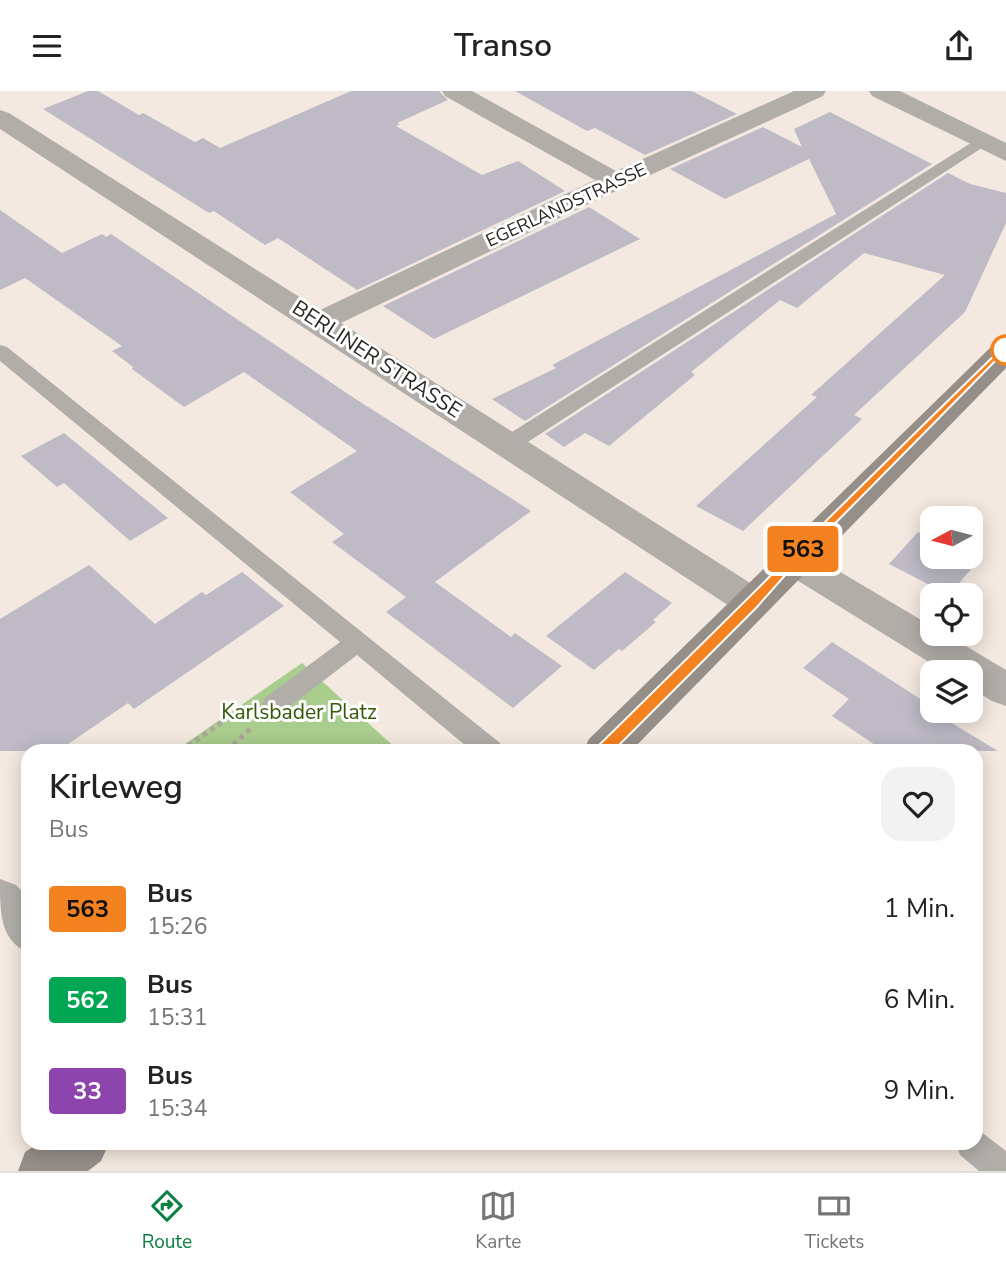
<!DOCTYPE html>
<html lang="de">
<head>
<meta charset="utf-8">
<style>
	:root { --surface:#fff; --page:#f2f2f2; --text:#222; --muted:#767676; --line:#e0e0e0; --accent:#0b8043 }
	body { margin:0; font-family:"Nunito Sans",sans-serif; background:var(--page); color:var(--text); height:100vh; display:flex; flex-direction:column; font-size:26px; white-space:nowrap }
	* { box-sizing:border-box; margin:0 }
	p { font-size:23px; color:var(--muted) }
	.icon { flex:none; width:38px; height:38px; fill:none; stroke:currentColor; stroke-width:2; stroke-linecap:round; stroke-linejoin:round }
	.map { position:relative; flex:1; overflow:hidden }
	.details { position:absolute; left:21px; top:653px; width:962px; height:406px; display:flex; flex-direction:column; background:var(--surface); border-radius:21px; box-shadow:0 4px 18px #0003 }
	.details>* { flex:none }
	.badge { padding:0 14px; border-radius:5px; font-size:24px; line-height:46px }
	.needle { width:46px; rotate:263deg }
	.controls { position:absolute; left:920px; top:415px; display:grid; gap:14px }
	.controls a { display:grid; place-items:center; width:63px; height:63px; border-radius:14px; background:var(--surface); box-shadow:0 4px 18px #0003; font-size:35px }
	.map>.badge { position:absolute; translate:-50% -50%; box-shadow:0 0 0 4px #fff }
	.round { display:grid; place-items:center; flex:none; width:74px; height:74px; border-radius:21px; background:var(--page) }
	.headline { display:flex; align-items:center; justify-content:space-between; height:119px; padding:0 28px }
	h1 { font-size:33px; font-weight:600; line-height:52px }
	ul { padding:0; list-style:none }
	li { display:flex; align-items:center; gap:21px; height:91px; padding:0 28px }
	li div { flex:1 }
	li b { display:block; font-size:26px }
	li em { font-style:normal }
	li .badge { min-width:77px; font-weight:700; text-align:center }
	header { display:flex; justify-content:space-between; align-items:center; height:91px; padding:0 28px; background:var(--surface); font-size:32px; font-weight:600 }
	.dock { display:flex; justify-content:space-around; align-items:center; height:98px; border-top:2px solid var(--line); background:var(--surface); font-size:19px; color:var(--muted) }
	.dock a { display:grid; justify-items:center; gap:4px }
	.dock .current { color:var(--accent) }
	.map>svg:first-child { display:block }
	.green { fill:#a9cd8d }
	.building { fill:#bebbc7 }
	.lines { fill:none; stroke-linecap:round; stroke-linejoin:round }
	.path-far1 { stroke:#ada49d; stroke-width:4.5; stroke-dasharray:3.5 3.5; stroke-linecap:butt }
	.path { stroke:#ada49d; stroke-width:5; stroke-dasharray:4.5 4.5; stroke-linecap:butt }
	.lane { fill:#b1ada9; fill-rule:evenodd }
	.street { fill:#b1ada9; fill-rule:evenodd }
	.secondary { fill:#958e89; fill-rule:evenodd }
	.line { fill:#f58220; stroke:#fff; stroke-width:2 }
	.stop-dot { fill:#fff; stroke:#f58220; stroke-width:3.5 }
	.labels { text-anchor:middle; dominant-baseline:central; stroke-width:6; stroke-linejoin:round; paint-order:stroke }
	.far-street-label { font-size:18px; fill:#2b2623; stroke:#fff }
	.street-label { font-size:21px; fill:#2b2623; stroke:#fff }
	.park-label { font-size:21px; fill:#355805; stroke:#fff }
</style>
</head>
<body>
<header><svg class="icon" aria-label="menu" viewBox="0 0 24 24"><path d="M4 6h16M4 12h16M4 18h16"/></svg>Transo<svg class="icon" aria-label="share" viewBox="0 0 24 24"><path d="M12 15V3M7 8l5-5 5 5M5 13v7h14v-7"/></svg></header>
<div class="map">
<svg width="1006" height="1080" viewBox="0 0 1006 1080">
	<rect width="100%" height="100%" fill="#f4e9e0"/>
	<path class="green" d="M302,572L399,660H175Z"/>
	<path class="building" d="M88,0H98L139,24L143,22L195,51L203,47L220,57L351,0H439L448,9L397,32L400,33L396,35L482,84L518,70L565,100L357,199L278,147L265,154L214,120L209,122L43,18Z
		M515,0H692L737,23L645,64L595,37L587,40Z
		M830,21L932,73L525,330L492,308L556,277L552,274L836,123L809,68L725,108L670,78L763,36L802,56L794,38Z
		M948,82L970,93L1006,102V132L965,221L854,324L862,328L743,440L696,415L817,306L811,304L945,184L864,162L797,217L780,209L691,281L695,284L609,355L585,342L564,356L545,343Z
		M589,116L640,148L434,248L383,215Z
		M0,119L62,162L102,143L106,146L111,143L351,305L531,420L435,491L511,546L515,542L562,575L513,617L386,521L406,506L332,451L344,443L290,401L357,360L244,281L184,316L132,278L133,276L112,260L122,255L25,187L0,199Z
		M64,342L168,427L130,450L64,392L57,396L21,365Z
		M918,441L933,449V466H965L977,471L949,504L889,473Z
		M89,474L155,533L202,501L206,504L242,481L284,515L134,618L128,612L58,660H0V528Z
		M625,481L672,512L653,529L656,531L622,560L619,558L594,579L546,545Z
		M832,551L925,611L922,614L998,660H884L832,625L849,608L803,577Z"/>
	<g class="lines">
		<path class="path-far1" d="M230,626L240,619"/>
		<path class="path" d="M181,660L232,624
			M227,660L252,636"/>
		<path class="lane" d="M982,45L990,50L988,53L517,358H501L498,353L501,348Z
			M0,254L7,256L500,652L504,660H472L357,564L284,620L275,623L266,620L262,613L266,606L340,551L0,270Z
			M976,1037L1006,1060V1080H979L960,1064L956,1052H976Z"/>
		<path class="street" d="M442,0H472L616,80L794,0H826L823,5L624,96L341,232L766,502L772,512L766,522L753,526L740,522L0,38V19L9,22L320,219L595,89L445,5Z
			M869,0H900L1006,52V70L872,5Z
			M792,456L805,460L933,536V542H944L1006,579V615L992,610L971,597V581H945L779,478L774,469L779,460Z
			M0,788L16,794L28,807V862C0,848 0,823 0,788Z"/>
		<path class="secondary" d="M1006,249V277L631,660H583L589,648L944,302L995,252Z
			M39,1052H109L101,1070L88,1080H18L25,1061Z"/>
	</g>
	<path class="line" d="M1002,257L1006,259L796,472L757,516L609,664H598L596,660L598,655C733,523 866,389 1002,257Z"/>
	<circle class="stop-dot" cx="1006" cy="259" r="14"/>
	<g class="labels">
		<g class="far-street-label">
			<text transform="translate(566 114) rotate(-25)">EGERLANDSTRASSE</text>
		</g>
		<g class="street-label">
			<text transform="translate(377 268) rotate(33)">BERLINER STRASSE</text>
		</g>
		<g class="park-label">
			<text x="299" y="621">Karlsbader Platz</text>
		</g>
	</g>
</svg>
<div class="controls">
<a><svg class="needle" viewBox="-14 -14 28 28"><path d="M0-13l5 13h-10z" fill="#e53935"/><path d="M0 13l5-13h-10z" fill="#767676"/></svg></a>
<a><svg class="icon" aria-label="locate" viewBox="0 0 24 24"><circle cx="12" cy="12" r="6"/><path d="M12 2v4M12 18v4M2 12h4M18 12h4"/></svg></a>
<a><svg class="icon" aria-label="layers" viewBox="0 0 24 24"><path d="M12 4l9 5-9 5-9-5zM3 14l9 5 9-5"/></svg></a>
</div>
<b class="badge" style="left:803px;top:458px;background:#f58220;color:#111">563</b>
<section class="details">
<div class="headline"><div><h1>Kirleweg</h1><p>Bus</p></div><a class="round"><svg class="icon" aria-label="heart" viewBox="0 0 24 24"><path d="M12 20l-8-8c-3-5 5-10 8-4 3-6 11-1 8 4z"/></svg></a></div>
<ul>
<li><span class="badge" style="background:#f58220;color:#111">563</span><div><b>Bus</b><p>15:26</p></div><em>1 Min.</em></li>
<li><span class="badge" style="background:#00a651;color:#fff">562</span><div><b>Bus</b><p>15:31</p></div><em>6 Min.</em></li>
<li><span class="badge" style="background:#8e44ad;color:#fff">33</span><div><b>Bus</b><p>15:34</p></div><em>9 Min.</em></li>
</ul>
</section>
</div>
<nav class="dock">
<a class="current"><svg class="icon" aria-label="directions" viewBox="0 0 24 24"><path d="M12 3l9 9-9 9-9-9zM9 14v-3h6M13 9l2 2-2 2"/></svg>Route</a>
<a><svg class="icon" aria-label="map" viewBox="0 0 24 24"><path d="M3 6l6-2 6 2 6-2v14l-6 2-6-2-6 2zM9 4v14M15 6v14"/></svg>Karte</a>
<a><svg class="icon" aria-label="tickets" viewBox="0 0 24 24"><path d="M3 7h18v10H3zM15 7v10"/></svg>Tickets</a>
</nav>
</body>
</html>
